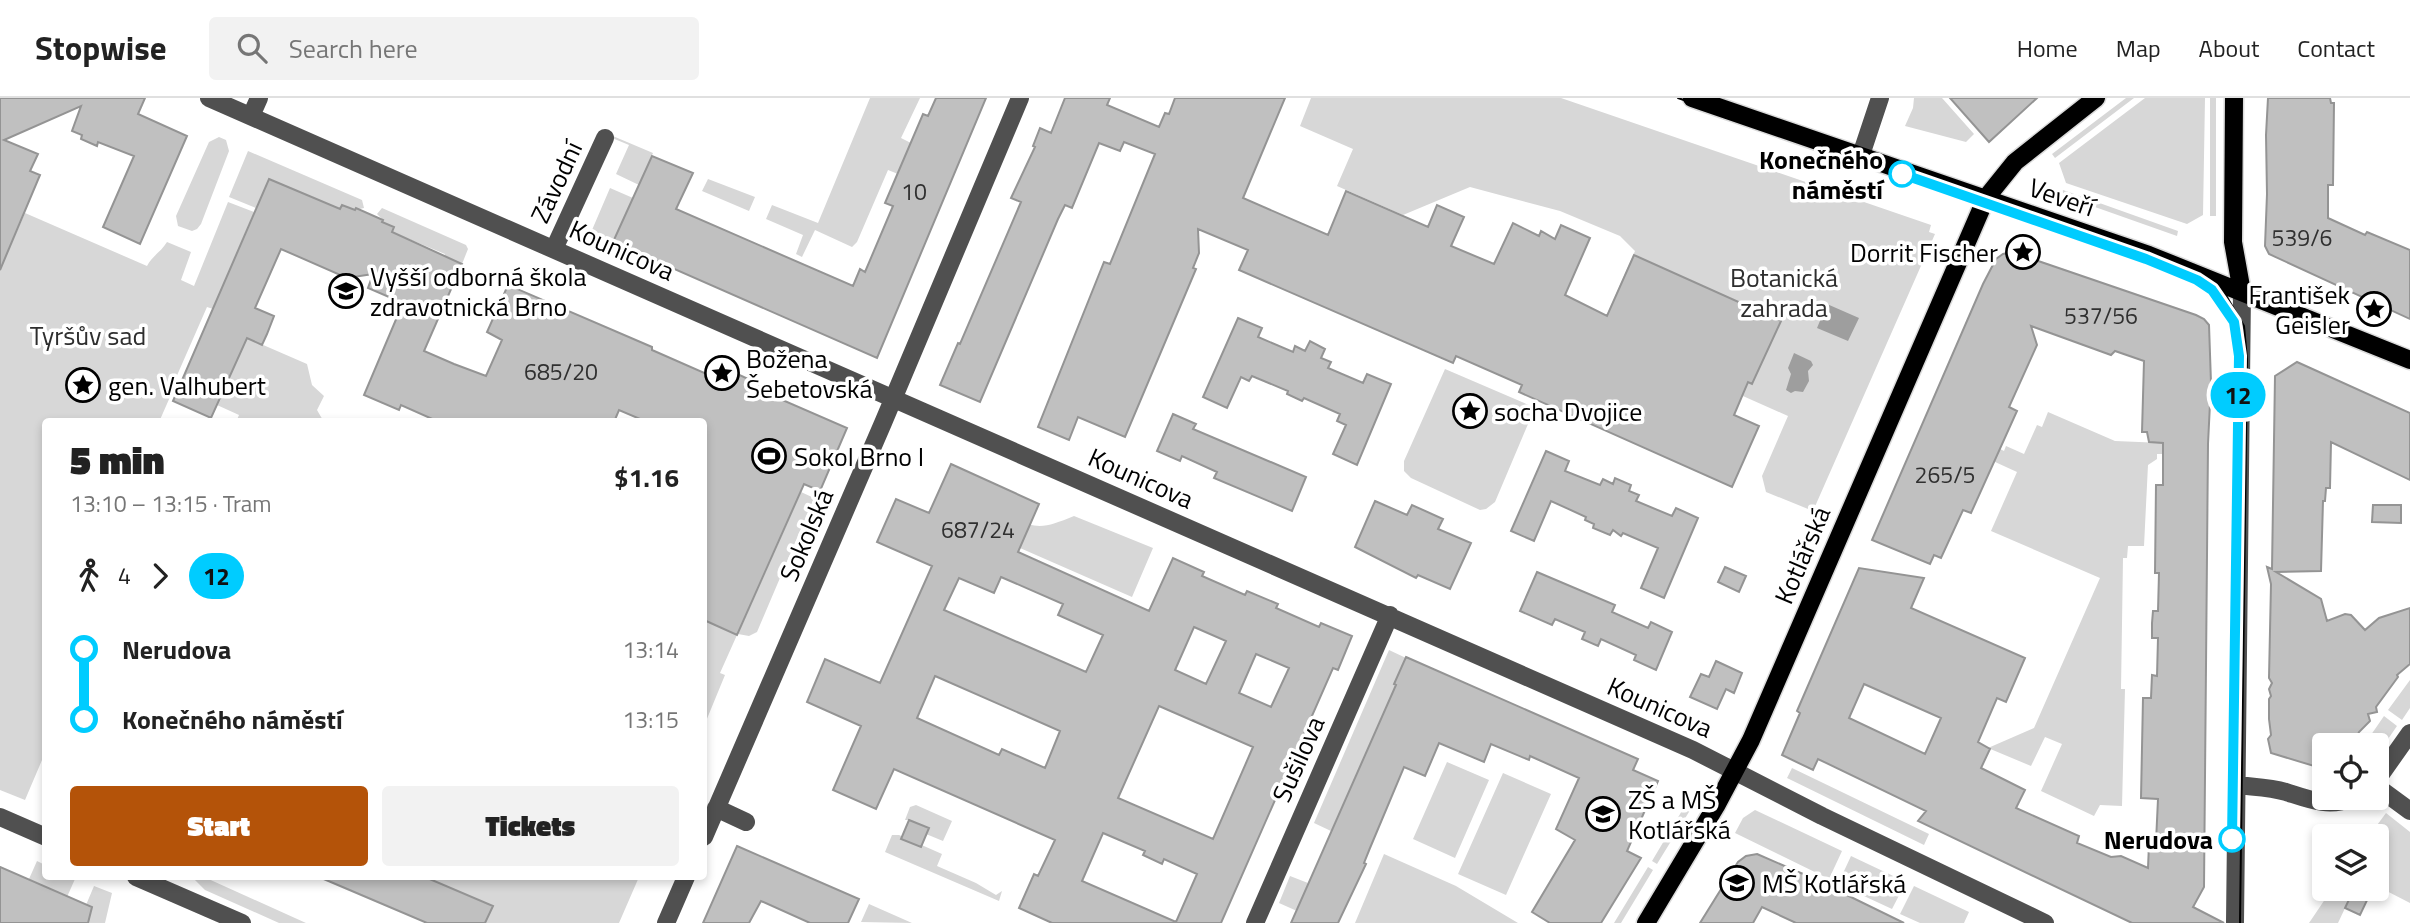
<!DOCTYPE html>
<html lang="en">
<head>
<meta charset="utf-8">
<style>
	:root { --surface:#fff; --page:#f2f2f2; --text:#222; --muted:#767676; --line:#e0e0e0; --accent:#b45309 }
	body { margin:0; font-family:"Titillium Web",sans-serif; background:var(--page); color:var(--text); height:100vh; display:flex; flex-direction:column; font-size:26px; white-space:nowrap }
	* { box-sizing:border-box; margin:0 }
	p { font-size:23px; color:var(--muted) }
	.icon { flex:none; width:38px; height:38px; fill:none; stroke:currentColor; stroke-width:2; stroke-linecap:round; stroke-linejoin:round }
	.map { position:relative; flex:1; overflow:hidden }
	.details { position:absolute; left:42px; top:320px; width:665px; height:462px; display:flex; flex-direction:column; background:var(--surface); border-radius:7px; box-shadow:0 4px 10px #0003 }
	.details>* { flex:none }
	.badge { padding:0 14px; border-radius:23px; font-size:24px; line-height:46px }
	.controls { position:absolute; left:2312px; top:635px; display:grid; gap:14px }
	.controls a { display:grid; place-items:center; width:77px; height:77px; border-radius:7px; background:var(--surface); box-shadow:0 4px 10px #0003; font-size:35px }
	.map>.badge { position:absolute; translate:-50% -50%; box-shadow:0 0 0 4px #fff }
	.legs { display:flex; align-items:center; gap:10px; height:77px; padding:0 28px; font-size:23px }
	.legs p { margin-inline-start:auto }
	.overview { display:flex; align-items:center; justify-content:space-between; height:119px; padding:0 28px }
	h1 { font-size:38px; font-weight:800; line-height:52px }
	.primary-button { display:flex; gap:14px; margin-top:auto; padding:14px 28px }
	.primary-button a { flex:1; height:80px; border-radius:7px; background:var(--accent); color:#fff; font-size:28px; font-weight:800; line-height:80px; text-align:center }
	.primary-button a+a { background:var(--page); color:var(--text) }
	ul { padding:0 28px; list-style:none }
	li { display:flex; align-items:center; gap:24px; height:70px; font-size:26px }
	li i { display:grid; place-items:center; width:10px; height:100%; margin:0 9px; background:currentColor }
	li i::after { content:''; width:18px; height:18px; margin:-9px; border:5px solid; border-radius:50%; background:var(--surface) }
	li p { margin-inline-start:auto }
	li:first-child i { background:linear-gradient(#0000 50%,currentColor 0) }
	li:last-child i { background:linear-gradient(currentColor 50%,#0000 0) }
	header { display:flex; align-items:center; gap:42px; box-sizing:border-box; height:98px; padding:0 35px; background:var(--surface); border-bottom:2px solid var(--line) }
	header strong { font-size:33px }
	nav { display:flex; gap:38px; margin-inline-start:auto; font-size:24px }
	.search { width:490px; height:63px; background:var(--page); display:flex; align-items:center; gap:18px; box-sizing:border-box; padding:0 24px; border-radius:7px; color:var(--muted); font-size:26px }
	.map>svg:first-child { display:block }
	.green { fill:#d7d7d7 }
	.water { fill:#9e9e9e }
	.building { fill:#c0c0c0; stroke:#949494; stroke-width:2; fill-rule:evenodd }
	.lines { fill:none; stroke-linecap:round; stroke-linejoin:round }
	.major-casing { stroke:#dbdbdb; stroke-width:21 }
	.minor { stroke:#505050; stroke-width:18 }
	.major { stroke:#000; stroke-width:18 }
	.tram { stroke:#000; stroke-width:2 }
	.line-1-casing { stroke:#fff; stroke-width:16 }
	.line-1 { stroke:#0cf; stroke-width:10 }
	.stop-1-dot { fill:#fff; stroke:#0cf; stroke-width:3.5 }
	.labels { text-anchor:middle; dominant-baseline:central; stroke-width:7; stroke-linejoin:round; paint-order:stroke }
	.number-label { font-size:23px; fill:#303030 }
	.stop-label { font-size:26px; font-weight:bold; fill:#000; stroke:#fff; text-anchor:end }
	.street-label { font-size:26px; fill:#000; stroke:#fff }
	.poi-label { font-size:26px; fill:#000; stroke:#fff; text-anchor:start }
	.park-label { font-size:26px; fill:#2e2e2e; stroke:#fff }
</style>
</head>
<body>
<header>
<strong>Stopwise</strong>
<div class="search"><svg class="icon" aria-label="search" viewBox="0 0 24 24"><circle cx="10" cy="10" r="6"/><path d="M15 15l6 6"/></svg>Search here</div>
<nav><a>Home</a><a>Map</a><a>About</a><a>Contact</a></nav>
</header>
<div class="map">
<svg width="2410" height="825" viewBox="0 0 2410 825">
	<rect width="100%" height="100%" fill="#fff"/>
	<path class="green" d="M870,0H920L901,40L911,45L898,76L888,72L857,144L852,149L815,132L802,159L796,156L803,137L766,121L772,107L818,125Z
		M1311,0H1561L1931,127L1929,134L1935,136L1813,413L1766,394L1762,378L1788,318L1599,234L1635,153L1620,138L1560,113L1470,89L1403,117L1337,88L1353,51L1300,28Z
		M1914,0H1942L1974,36L1966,44L1905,28L1913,10Z
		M2126,0H2134L2055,60L2052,56Z
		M2145,0H2205L2203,117L2187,126L2066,85L2059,65Z
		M2210,0H2216V118H2210Z
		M601,33L653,55L639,87L616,76L629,47L600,35Z
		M219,39L226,42L229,53L201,126L197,131L192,133L178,128L176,118L209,44Z
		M248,53L362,102L364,110L355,112L342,107L340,111L269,81L256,110L229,99Z
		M708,81L755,99L749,113L702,93Z
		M610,90L633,100L613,144L592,132Z
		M2063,92L2178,133L2177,138L2061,97Z
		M228,104L254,114L213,211L207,209L175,282L177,283L159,324H46L45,655L25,702L0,692V172L25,115L147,168C152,158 161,154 167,144L191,154L181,182L194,188Z
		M382,110L466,147L468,151L462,166L444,158L445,156L392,134L394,129L382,124L383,122L377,116Z
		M245,239L307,266L312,287L324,298L317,312L324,324H236L239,317L217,307Z
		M1445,271L1531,308L1534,312L1495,404L1486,411L1480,412L1411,380L1404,373V363Z
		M2048,314L2115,343L2163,345V356H2157V361L2148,367L2144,448H2128L2127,460H2123L2121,591H2125L2122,708L2100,707L2094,718L2041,693L2062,646L2045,639L2031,668L1988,650L2034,630L2100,480L1991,433L2017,374L1982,358L1987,349L1999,354L2000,351L2004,353L2006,348L2024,356L2037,327L2042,329Z
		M801,394L814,400L757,534L749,538L738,536Z
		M1074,418L1153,450L1132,499L1002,442L1012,421C1039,432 1047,429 1074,418Z
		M704,522L737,537L720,575L725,577L704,628Z
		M1389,552L1406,560L1395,586L1396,587L1331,733L1314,725Z
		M2410,582V610L2402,622L2388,612Z
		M2384,618L2397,628L2377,657L2376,648L2364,647Z
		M1447,664L1489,682L1455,760L1413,741Z
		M1792,670L1929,736L1924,747L1787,680Z
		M1503,675L1551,696L1506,797L1458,776Z
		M1686,706L1692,709L1657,766L1652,763Z
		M916,707L952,723L943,743L926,736L928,730L909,722H905L910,709Z
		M1755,712L1842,753L1829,781L1735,735L1743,720Z
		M2386,715L2410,734V805L2377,788L2376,738H2369Z
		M892,737H899L942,756L937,768L976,785L996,797L1002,793L999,803L885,754Z
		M1384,756L1456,788L1518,825H1355Z
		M1851,758L1906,784L1892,811L1838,786Z
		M37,763L45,767L46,779L75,781L67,799L29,781Z
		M1648,769L1653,772L1621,825H1614Z
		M1290,778L1308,785L1297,813L1279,805Z
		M195,779H204L306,825H279L205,792L194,781Z
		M318,779H639L619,825H427Z
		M94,788L112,795L105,825H88L86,807Z
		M1914,788L1969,814L1964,825H1920L1900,816Z
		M2332,791H2354L2338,825H2309Z
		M869,806L912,825L861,824Z"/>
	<path class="water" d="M1827,206L1859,220L1848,243L1817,230Z
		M1794,255L1811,263L1813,267L1808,273L1809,283L1803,294L1795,293L1791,295L1786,292L1791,276L1788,270Z"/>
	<path class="building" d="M0,0H145L138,16L187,38L140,146L103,129L134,58L98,44L97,48L81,41L82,37L72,33L81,8L4,42L38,56L30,73L40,77L0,172Z
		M936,0H986L877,260L613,144L652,58L693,75L676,111L853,188L860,171L865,174L893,108L885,105L923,16L928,18Z
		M1065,0H1110L1107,7L1159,29L1165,15L1169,16L1175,0H1285L1243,100L1328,137L1346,93L1428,129L1437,107L1464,119L1451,148L1494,166L1513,125L1539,138L1541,133L1555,141L1561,127L1590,140L1565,197L1607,218L1634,157L1781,223L1752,286L1748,284L1734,317L1759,328L1732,389L1519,294L1522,287L1456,258L1453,265L1239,172L1248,152L1198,131L1199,155L1193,170L1196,171L1125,339L1078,319L1069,342L1038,329L1104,164L1110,166L1155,56L1124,44L1120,53L1099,45L1072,110L1065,107L1058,121L980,304L940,287L958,245L960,246L1021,104L1011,100L1035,49L1033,48L1040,30L1051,35Z
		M1950,0H2037L1989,44Z
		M2268,0H2330L2331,5H2334L2333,87H2328V120L2365,137L2367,134L2410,152V221L2269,156L2265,148L2267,96L2266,37Z
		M269,81L340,111L342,107L355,112L356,110L383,122L382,124L394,129L392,134L462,166L424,253L454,266L486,278L502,242L487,234L508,187L652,249V252L711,278L714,271L728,278L731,273L759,286L757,291L847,330L820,393L804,386L737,537L704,522V324H647L619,312L614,324H439L401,307L399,312L364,297L403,205L368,190L373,176L347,180L281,151L255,210L274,218L267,236L262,247L247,240L211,320L173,303Z
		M2012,154L2196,217L2204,221L2209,227L2211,285L2208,346L2204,789L2193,809L2224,825H2132L1918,723L1926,713L1818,661L1813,672L1782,657L1800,615L1797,613L1859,470L1924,480L1911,510L2025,560L2006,604L1997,600L1978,644L1990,651L1981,670L2025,692L2016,710L2079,738L2077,745L2111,759L2121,758L2148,770L2149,746L2156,744L2158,701L2141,700L2143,600H2151L2152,577L2157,578L2158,540H2152V525L2153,513H2158L2159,475H2155L2156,387H2163V345L2149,344L2147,334H2142L2144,263L2115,253L2111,257L2031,228L2037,247L2009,309L2017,313L1971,415L1963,412L1941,460L1934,457L1930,466L1872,442L1983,186L1996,161L2003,156ZM1864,586L1941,620L1925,656L1849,620Z
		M1238,220L1262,230L1258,239L1293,254L1295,248L1305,253L1310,243L1325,251L1321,260L1331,264L1328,270L1363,285L1367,276L1391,286L1357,367L1333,356L1346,327L1337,323L1340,316L1304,300L1302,303L1287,296L1288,293L1252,278L1249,283L1241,279L1227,310L1203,299Z
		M2297,264L2410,315V382L2331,344L2330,390H2326L2325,403H2323L2321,473L2276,474L2321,501L2327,523L2345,516L2351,517L2365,532L2379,520L2410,510V566L2397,577L2398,579L2376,609L2377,614L2368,616L2370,623L2359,634L2353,648H2324V671L2271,655L2268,641L2271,637L2269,621V601L2271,598L2269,591L2272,585L2269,580L2271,486L2267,469L2272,471L2275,278Z
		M1173,316L1196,326L1193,331L1306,379L1292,413L1214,380L1217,374L1182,358L1180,363L1157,353Z
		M1546,353L1569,363L1565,373L1600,387L1603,381L1613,386L1615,380L1631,387L1629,393L1639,397L1636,403L1672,418L1676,410L1698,420L1664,500L1641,490L1658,450L1623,435L1621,438L1613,432L1610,437L1593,430L1594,426L1585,422L1586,419L1551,403L1534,443L1511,433Z
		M951,366L1039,406L1018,454L1149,513L1173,460L1204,474L1202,478L1245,497L1247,493L1278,506L1276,510L1319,529L1321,525L1352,538L1338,572L1333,570L1221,825H1052L1019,810L1034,776L1038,778L1055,742L894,671L876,711L833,692L861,628L807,604L825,561L880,585L932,468L877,444L896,401L929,415ZM1001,479L1063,506L1058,517L1103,537L1086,574L944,512L959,480L994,495ZM1194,529L1226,543L1206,586L1175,572ZM1256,556L1289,570L1271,609L1239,595ZM935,578L1060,633L1045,670L1002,651L999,657L917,620ZM1159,608L1253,649L1213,741L1118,700ZM1103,735L1145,753L1143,757L1162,766L1164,761L1197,776L1176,824L1082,783Z
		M1375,403L1407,417L1412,407L1443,421L1438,431L1471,445L1450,491L1418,477L1416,480L1355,449Z
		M2373,407H2401V425L2372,424Z
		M1725,469L1746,478L1739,494L1718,484Z
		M1537,474L1615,507L1612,514L1648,530L1651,524L1672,534L1656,572L1634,562L1636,557L1601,541L1598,548L1582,541L1585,534L1555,521L1552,527L1520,513Z
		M1406,559L1638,661L1633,672L1658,683L1627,753L1641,760L1601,825H1550L1532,814L1575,742L1556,731L1579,680L1530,658L1529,662L1491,646L1484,664L1439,645L1425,678L1404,669L1370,750L1364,765L1366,766L1338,825H1291L1396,587L1394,586Z
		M1716,563L1742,575L1734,595L1726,591L1717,611L1690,599L1701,576L1709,579Z
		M909,722L929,730L921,749L901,741Z
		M737,748L859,801L848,825H810L761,803L749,825H703Z
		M1757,756L1810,779L1904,825H1796L1762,809L1753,825H1700L1738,764L1746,758Z
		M0,769L92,809L88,825H0Z
		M319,779H425L493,808L485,825H427Z
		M2354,791L2369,798L2360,817L2345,810Z"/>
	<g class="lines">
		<g class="major-casing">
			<path id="major" d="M1692,0L2149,157L2410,262
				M2234,0L2233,144L2242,194
				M1646,825L1716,708L1751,642L1986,100L2015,64L2096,0"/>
		</g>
		<path class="minor" d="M209,0L1693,652L1822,718L2045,825
			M251,18L259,0
			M1861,57L1880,0
			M554,151L605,40
			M2376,683L2410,635
			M2237,687C2253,689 2271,689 2286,694C2308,701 2329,710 2351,700
			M2376,688L2410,713
			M716,710L746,724
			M0,719L46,739
			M704,739L883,325L1020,0
			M136,779L242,825
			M666,825L686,779
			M1255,825L1390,517
			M2235,825L2242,194"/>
		<use href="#major" class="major"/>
		<path class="tram" d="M1678,0L2146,161L2410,266
			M2224,194L2244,228L2247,261L2240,825"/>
	</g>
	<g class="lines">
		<g class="line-1-casing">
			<path id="line-1" d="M1902,76L2146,161L2197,182L2212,192L2234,224L2239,258L2232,741"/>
		</g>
		<use href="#line-1" class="line-1"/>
	</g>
	<defs>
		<g id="sight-ring" transform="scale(1.75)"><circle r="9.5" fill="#fff" stroke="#000" stroke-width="1.5"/><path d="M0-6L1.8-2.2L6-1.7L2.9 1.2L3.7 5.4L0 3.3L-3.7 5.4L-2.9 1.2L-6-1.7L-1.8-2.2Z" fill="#000"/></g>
		<g id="university-ring" transform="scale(1.75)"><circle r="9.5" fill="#fff" stroke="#000" stroke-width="1.5"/><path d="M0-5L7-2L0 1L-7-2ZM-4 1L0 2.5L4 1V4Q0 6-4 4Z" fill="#000"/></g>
		<g id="stadium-ring" transform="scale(1.75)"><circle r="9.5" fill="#fff" stroke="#000" stroke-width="1.5"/><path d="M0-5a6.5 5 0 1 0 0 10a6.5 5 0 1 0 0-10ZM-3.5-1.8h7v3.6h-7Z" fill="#000"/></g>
		<g id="school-ring" transform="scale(1.75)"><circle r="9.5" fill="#fff" stroke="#000" stroke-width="1.5"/><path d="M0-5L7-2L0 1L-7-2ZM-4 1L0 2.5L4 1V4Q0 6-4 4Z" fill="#000"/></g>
	</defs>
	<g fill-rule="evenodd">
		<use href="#sight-ring" x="2023" y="154"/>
		<use href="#university-ring" x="346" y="193"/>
		<use href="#sight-ring" x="2374" y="211"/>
		<use href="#sight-ring" x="722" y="275"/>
		<use href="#sight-ring" x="83" y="287"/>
		<use href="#sight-ring" x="1470" y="313"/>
		<use href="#stadium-ring" x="769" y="358"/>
		<use href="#school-ring" x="1603" y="716"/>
		<use href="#school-ring" x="1737" y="785"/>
	</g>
	<g class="stop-1-dot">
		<circle cx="1902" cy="76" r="12"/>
		<circle cx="2232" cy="741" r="12"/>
	</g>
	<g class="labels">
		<g class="number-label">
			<text x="914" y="93">10</text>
			<text x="2302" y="139">539/6</text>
			<text x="2101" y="217">537/56</text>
			<text x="561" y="273">685/20</text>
			<text x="1945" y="376">265/5</text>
			<text x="978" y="431">687/24</text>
		</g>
		<g class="stop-label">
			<text x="1883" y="61">Konečného<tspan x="1883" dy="30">náměstí</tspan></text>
			<text x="2213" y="741">Nerudova</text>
		</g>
		<g class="street-label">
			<text transform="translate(556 84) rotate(-65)">Závodní</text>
			<text transform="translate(2062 99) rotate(19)">Veveří</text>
			<text transform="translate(622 152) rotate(24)">Kounicova</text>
			<text transform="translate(1141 380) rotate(24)">Kounicova</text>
			<text transform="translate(806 437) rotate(-67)">Sokolská</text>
			<text transform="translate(1802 457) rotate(-67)">Kotlářská</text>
			<text transform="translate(1660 609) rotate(24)">Kounicova</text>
			<text transform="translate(1298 661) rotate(-66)">Sušilova</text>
		</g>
		<g class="poi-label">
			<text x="1998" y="154" text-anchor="end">Dorrit Fischer</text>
			<text x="370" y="178">Vyšší odborná škola<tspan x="370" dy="30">zdravotnická Brno</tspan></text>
			<text x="2350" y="196" text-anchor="end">František<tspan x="2350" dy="30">Geisler</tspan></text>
			<text x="746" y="260">Božena<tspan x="746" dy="30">Šebetovská</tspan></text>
			<text x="108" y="287">gen. Valhubert</text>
			<text x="1494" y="313">socha Dvojice</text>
			<text x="794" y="358">Sokol Brno I</text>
			<text x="1628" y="701">ZŠ a MŠ<tspan x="1628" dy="30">Kotlářská</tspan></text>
			<text x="1762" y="785">MŠ Kotlářská</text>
		</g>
		<g class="park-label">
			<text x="1784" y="179">Botanická<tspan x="1784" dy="30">zahrada</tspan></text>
			<text x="88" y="237">Tyršův sad</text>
		</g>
	</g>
</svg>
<div class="controls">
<a><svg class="icon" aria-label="locate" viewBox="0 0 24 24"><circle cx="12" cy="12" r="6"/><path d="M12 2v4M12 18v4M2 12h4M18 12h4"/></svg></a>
<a><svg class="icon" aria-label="layers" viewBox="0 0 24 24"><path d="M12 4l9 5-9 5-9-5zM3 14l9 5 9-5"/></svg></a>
</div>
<b class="badge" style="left:2238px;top:297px;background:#0cf;color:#111">12</b>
<section class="details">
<div class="overview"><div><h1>5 min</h1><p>13:10 – 13:15 · Tram</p></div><b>$1.16</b></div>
<div class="legs"><svg class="icon" aria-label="walk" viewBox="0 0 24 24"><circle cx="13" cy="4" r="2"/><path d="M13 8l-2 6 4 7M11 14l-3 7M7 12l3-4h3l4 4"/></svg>4<svg class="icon" aria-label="forward" viewBox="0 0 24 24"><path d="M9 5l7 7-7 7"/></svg><b class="badge" style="background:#0cf;color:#111">12</b></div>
<ul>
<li><i style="color:#0cf"></i><b>Nerudova</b><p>13:14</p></li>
<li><i style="color:#0cf"></i><b>Konečného náměstí</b><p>13:15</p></li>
</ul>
<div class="primary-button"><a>Start</a><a>Tickets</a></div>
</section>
</div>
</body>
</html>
